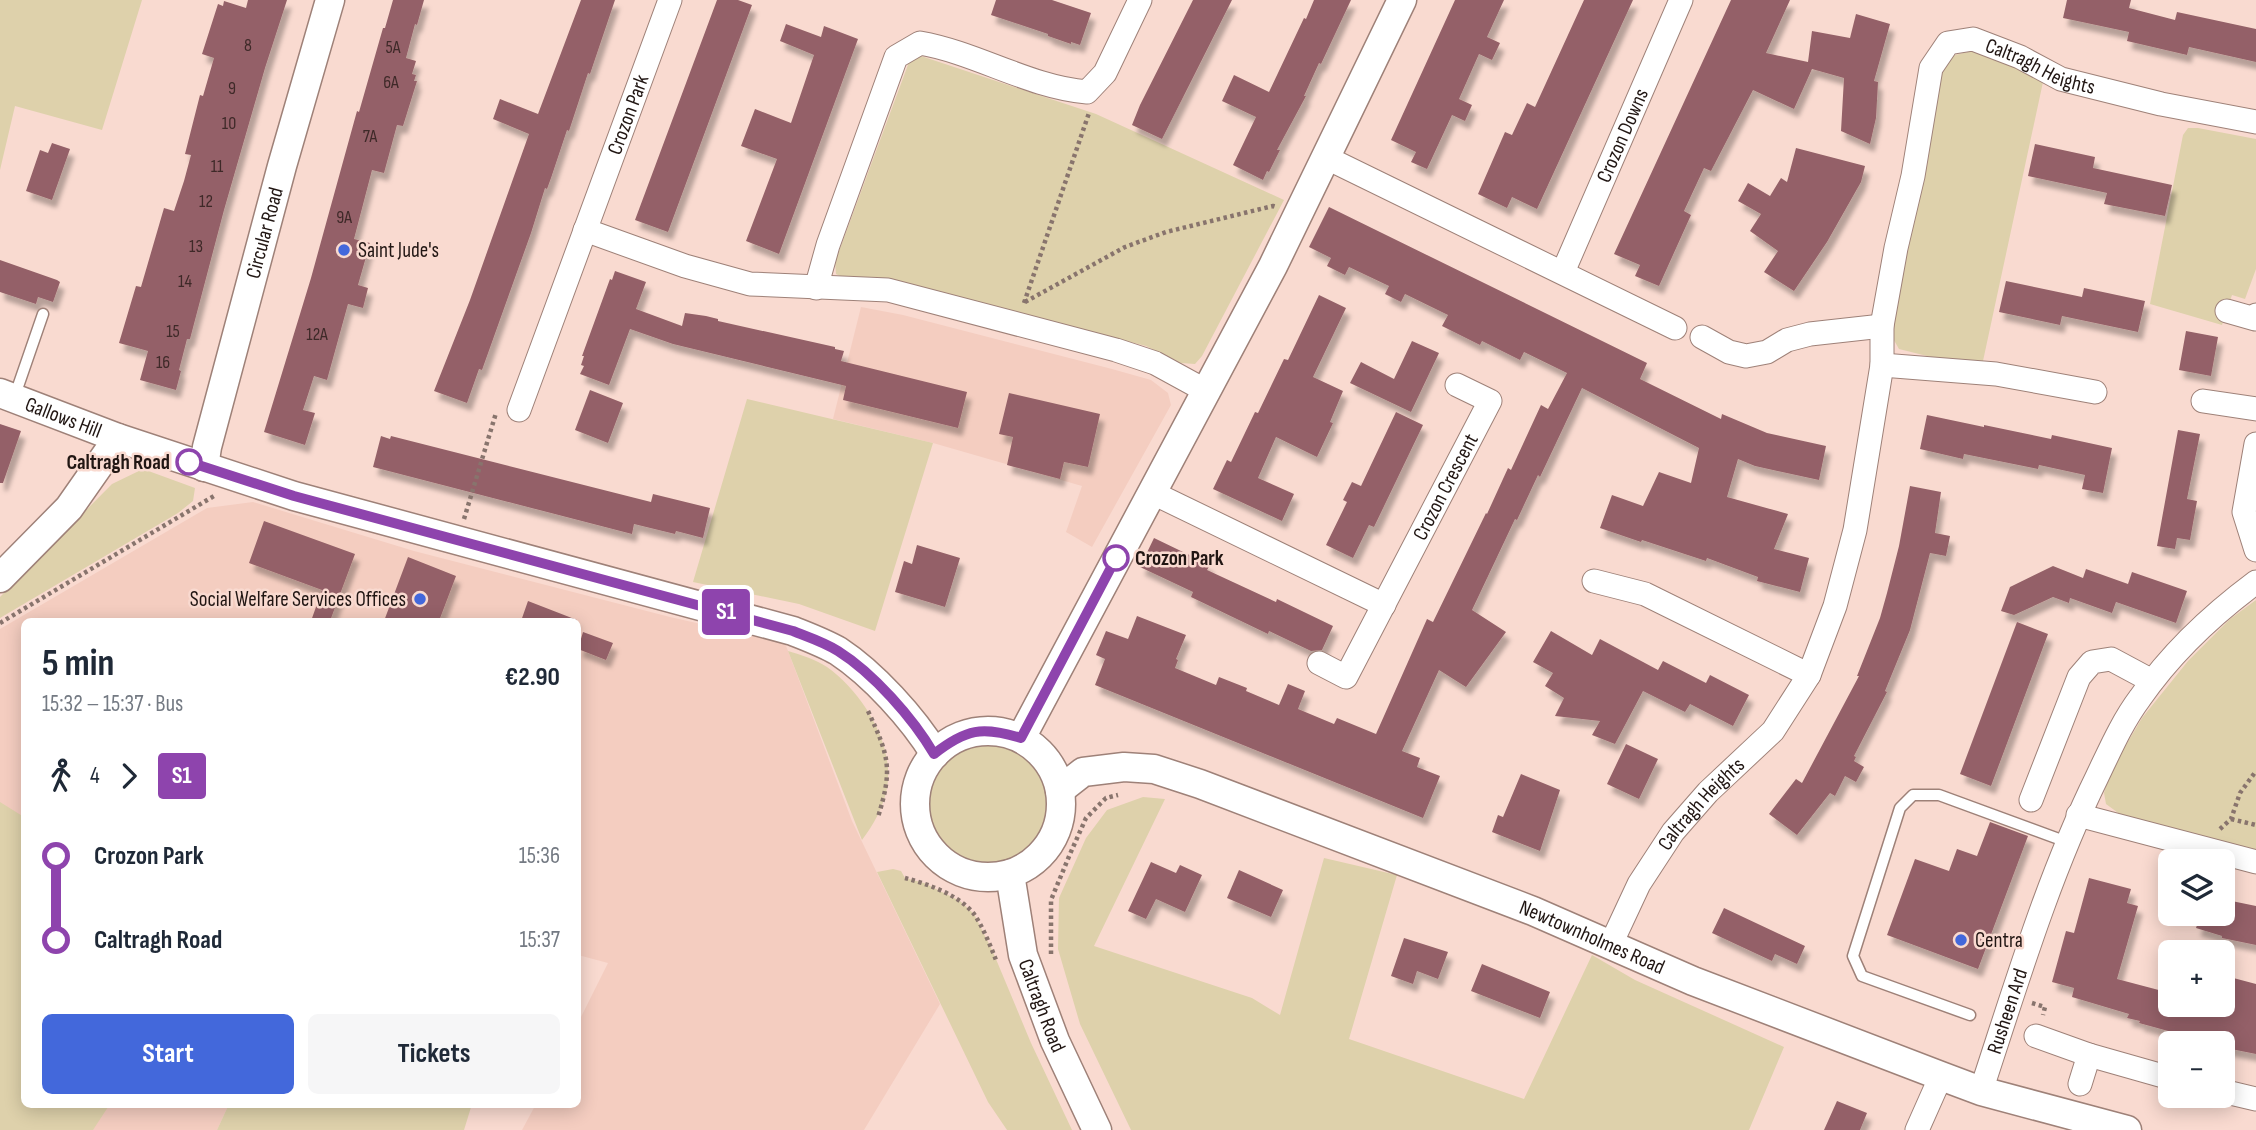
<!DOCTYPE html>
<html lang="en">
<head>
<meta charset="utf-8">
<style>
	:root { --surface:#fff; --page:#f6f6f7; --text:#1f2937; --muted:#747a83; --accent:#4368db }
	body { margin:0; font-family:"Sofia Sans Condensed",sans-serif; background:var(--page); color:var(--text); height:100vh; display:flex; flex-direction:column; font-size:26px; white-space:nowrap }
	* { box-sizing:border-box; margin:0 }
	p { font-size:23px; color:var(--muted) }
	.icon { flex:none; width:38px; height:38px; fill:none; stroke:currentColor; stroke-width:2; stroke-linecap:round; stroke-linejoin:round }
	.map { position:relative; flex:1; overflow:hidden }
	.panel { position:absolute; left:21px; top:618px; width:560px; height:490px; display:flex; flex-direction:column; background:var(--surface); border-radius:10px; box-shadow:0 4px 18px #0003 }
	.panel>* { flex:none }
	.badge { padding:0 14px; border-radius:5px; font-size:24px; line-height:46px }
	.controls { position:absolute; left:2158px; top:849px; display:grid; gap:14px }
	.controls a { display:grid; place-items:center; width:77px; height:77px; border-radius:10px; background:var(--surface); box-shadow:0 4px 18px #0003; font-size:35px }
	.map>.badge { position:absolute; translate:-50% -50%; box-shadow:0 0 0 4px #fff }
	.legs { display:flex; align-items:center; gap:10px; height:77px; padding:0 21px; font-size:23px }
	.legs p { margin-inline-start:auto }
	.headline { display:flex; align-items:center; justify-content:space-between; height:119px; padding:0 21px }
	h1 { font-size:38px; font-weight:700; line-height:52px }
	.button { display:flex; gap:14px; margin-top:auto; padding:14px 21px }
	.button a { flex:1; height:80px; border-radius:10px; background:var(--accent); color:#fff; font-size:28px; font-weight:700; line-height:80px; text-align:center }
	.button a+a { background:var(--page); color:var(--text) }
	ul { padding:0 21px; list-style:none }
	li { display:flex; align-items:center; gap:24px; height:84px; font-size:26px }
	li i { display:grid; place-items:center; width:10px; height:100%; margin:0 9px; background:currentColor }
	li i::after { content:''; width:18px; height:18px; margin:-9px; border:5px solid; border-radius:50%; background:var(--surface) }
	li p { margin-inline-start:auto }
	li:first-child i { background:linear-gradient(#0000 50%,currentColor 0) }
	li:last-child i { background:linear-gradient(currentColor 50%,#0000 0) }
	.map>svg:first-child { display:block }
	.built { fill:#f4cdc0 }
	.green { fill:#ded1ab }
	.building { fill:#946167; filter:url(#shadow) }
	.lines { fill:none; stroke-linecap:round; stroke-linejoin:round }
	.service-casing { stroke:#9e8178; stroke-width:13 }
	.minor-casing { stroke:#9e8178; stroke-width:25 }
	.tertiary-casing { stroke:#9e8178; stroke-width:31 }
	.path { stroke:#88746d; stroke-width:4.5; stroke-dasharray:3.5 3.5; stroke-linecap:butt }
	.service { stroke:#fff; stroke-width:10 }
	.minor { stroke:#fff; stroke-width:23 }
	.tertiary { stroke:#fff; stroke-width:28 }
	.line-1-casing { stroke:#fff; stroke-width:16 }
	.line-1 { stroke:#8e44ad; stroke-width:10 }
	.poi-dot { fill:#4368db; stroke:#f9dad0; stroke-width:2.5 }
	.stop-1-dot { fill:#fff; stroke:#8e44ad; stroke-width:3.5 }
	.labels { text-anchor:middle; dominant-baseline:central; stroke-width:5; stroke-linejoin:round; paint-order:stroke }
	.number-label { font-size:18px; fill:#3e2928 }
	.street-label { font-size:21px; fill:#211613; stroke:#f9dad0 }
	.poi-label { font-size:21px; fill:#211613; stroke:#f9dad0; text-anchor:start }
	.stop-label { font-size:21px; font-weight:bold; fill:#211613; stroke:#f9dad0; text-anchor:end }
</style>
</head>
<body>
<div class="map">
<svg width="2256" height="1130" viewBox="0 0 2256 1130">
	<defs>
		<filter id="shadow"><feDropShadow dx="4.5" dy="8" stdDeviation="2" flood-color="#0004"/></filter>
	</defs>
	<rect width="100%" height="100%" fill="#f9dad0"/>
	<path class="built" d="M861,307L903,315L1112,369L1151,380L1168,393L1171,405L1092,547L1066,532L1082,486L933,443L833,419Z
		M253,502L414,551L670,617L785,643L852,821L940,1004L864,1130H522L536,1104H578V1023L608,963L578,955V621H24V1104H229L217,1130H0V629L207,508Z"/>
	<path class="green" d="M0,0H142L102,130L15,106L0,170Z
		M1972,51L2014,65L2043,82L1983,361L1935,358L1899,349L1891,335L1896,301L1917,199L1927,166L1934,121L1936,84L1949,60L1955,55Z
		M921,56L1096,114L1284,200L1202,356L1195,364L1181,363L1146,346L912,286L875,277H842L836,274L835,262L909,62Z
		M2188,128H2198L2256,139V269L2245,299L2232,295L2222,325L2150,304L2183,135Z
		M747,399L933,443L875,631L799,604L693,582Z
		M143,469L195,488L193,501L178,513L0,618V597L112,484Z
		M2256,600V850L2121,815L2106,804L2104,793L2110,772L2142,718L2188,661L2230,619Z
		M788,651C801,655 815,659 827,667C862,692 895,744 887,788C883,808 874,824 862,840Z
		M925 804a62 62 0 1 1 124 0a62 62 0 1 1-124 0Z
		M1143,797L1165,799L1094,946L1252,998L1280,1015L1324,858L1397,875L1349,1039L1524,1099L1592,955L1635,980L1784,1047L1749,1130H1131L1080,1024L1058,949L1059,898L1086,838L1107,810Z
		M0,802L24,817V1104H110L93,1130H0Z
		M893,869L901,871L905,878L924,883L960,901L974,914L993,952L1031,1043L1072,1130H1007L988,1102L877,872Z
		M229,1104H472L464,1130H217Z"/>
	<path class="building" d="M248,0H287L265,68L224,210L190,339H187L179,370L181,371L176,390L140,380L148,351L119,343L136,286L141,287L164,208L174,211L184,181L191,155L185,154L200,95L203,96L214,58L202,54L218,4L223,6L224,1L246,8Z
		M393,0H424L417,25L415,24L406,58L416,61L412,74L416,75L414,81H417L403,126L397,125L384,173L372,170L354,239L370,243L358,285L368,288L363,308L348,304L327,380L314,376L303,410L315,413L305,445L264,432L311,278L357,111L359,112L383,28H385Z
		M581,0H615L590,74L588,73L569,131L567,130L551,178L547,189L545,188L531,233L482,370L479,369L467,403L434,391L470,300L529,134L493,119L500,99L538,114Z
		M717,0H738L752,5L668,232L635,220Z
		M996,0H1052L1091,13L1080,45L1071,42V44L1048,36V34L991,15Z
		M1193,0H1232L1162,139L1132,125L1140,105Z
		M1314,0H1351L1321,64L1319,63L1304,96H1306L1277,150H1280L1269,172L1267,171L1263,180L1233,165L1256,117L1222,101L1234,75L1269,92L1304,18L1306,19Z
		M1455,0H1504L1487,37L1500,43L1492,60L1479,54L1459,99L1472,105L1465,121L1452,115L1427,169L1411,162L1416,152L1391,140Z
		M1584,0H1633L1537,209L1512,197L1507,208L1478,194L1505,132L1512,135L1527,103L1535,107Z
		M1731,0H1790L1766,53L1808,62L1812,31L1850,38L1856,14L1890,24L1874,81L1878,82L1876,118L1870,144L1841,131L1844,78L1812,69L1794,109L1753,90L1711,171L1704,168L1684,211L1691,215L1659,286L1635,276L1640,265L1614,254Z
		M2067,0H2131L2129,8L2175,20L2177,12L2256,29V62L2189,47L2187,55L2127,41L2129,32L2063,18Z
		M786,24L821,37L824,26L858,39L779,254L746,241L777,159L741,146L755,109L791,123L814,55L780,41Z
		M52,143L70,149L52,200L26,191L40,150L48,153Z
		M2035,144L2095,157L2093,168L2172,185L2165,216L2104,204L2107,193L2028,176Z
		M1796,148L1865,166L1861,182L1827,242L1794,291L1764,272L1778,251L1750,231L1761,214L1738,201L1748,183L1770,196L1781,178L1787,182Z
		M1329,207L1647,363L1640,379L1721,419L1722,414L1767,433L1826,446L1819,480L1755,466L1738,459L1727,497L1788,514L1774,549L1809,558L1800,592L1757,581L1758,577L1707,558L1706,561L1642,540L1641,542L1600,528L1612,495L1643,506L1659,472L1691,483L1699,448L1582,388L1540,477L1538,475L1517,520L1515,519L1472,610L1506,632L1466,687L1439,670L1402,751L1420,758L1417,767L1440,776L1423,818L1095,685L1105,659L1096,655L1106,631L1128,639L1137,616L1186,635L1176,659L1178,660L1175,668L1216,685L1219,677L1247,688L1246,691L1279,705L1288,684L1305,691L1298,709L1334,724L1337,718L1376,734L1427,619L1433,622L1486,513L1487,514L1508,468L1511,470L1541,405L1548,409L1567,373L1524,352L1520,360L1482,341L1480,345L1442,326L1448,315L1405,294L1401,302L1385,294L1389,286L1349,267L1345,275L1327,266L1331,258L1309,247Z
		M0,260L57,280L60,282L53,302L38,297L36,304L0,292Z
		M615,271L646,282L636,309L682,326L685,313L706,316L718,319V321L835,347V349L844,351L841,361L967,392L958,428L843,400L846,386L673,344L630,329L609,385L580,374L584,366L581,365L584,356H582L610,279L612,280Z
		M2006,281L2082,297L2084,288L2145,301L2138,332L2062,316L2060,325L1999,312Z
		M1319,295L1346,308L1313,377L1343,391L1330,422L1333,423L1317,457L1276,437L1258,478L1294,494L1282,521L1213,489L1227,460L1231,462L1255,412L1258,413L1284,359L1288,360Z
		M2186,331L2218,337L2211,376L2179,370Z
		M1412,341L1439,353L1411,412L1350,383L1361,362L1394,379Z
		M590,390L623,403L608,443L575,430Z
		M1009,393L1100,414L1088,467L1064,462L1060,479L1007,465L1013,437L999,434Z
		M1396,412L1423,425L1374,527L1369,525L1353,558L1326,545L1347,502L1343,500L1352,482L1361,486Z
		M1927,415L1984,427V425L2051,439L2052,435L2112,448L2103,493L2082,489L2085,475L2039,465L2038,469L1964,454L1963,459L1920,449Z
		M0,424L21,431L3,483H0Z
		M2178,430L2200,434L2187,499L2197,501L2190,540L2177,538L2175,549L2157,546Z
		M381,436L390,439L391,436L651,502L653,494L710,508L703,538L676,531L675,534L634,524L632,534L373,467Z
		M1910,486L1941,492L1935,533L1950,536L1946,556L1930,553L1910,630L1885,691L1887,692L1854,756L1856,757L1854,761L1864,767L1856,782L1845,776L1835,796L1830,793L1797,835L1769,814L1796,779L1802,783L1859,676H1857L1880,618L1887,593L1899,546Z
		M264,521L355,554L330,621H311L322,590L249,563Z
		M1154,538L1210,565L1207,570L1276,602L1277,599L1333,626L1322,650L1311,651L1269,631L1268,634L1191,597L1193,592L1140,567Z
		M917,545L960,558L945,607L895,592L904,561L912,564Z
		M408,557L456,576L439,621H384Z
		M2053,566L2083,578L2086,569L2128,584L2132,572L2187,591L2176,623L2116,602L2112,613L2070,598L2069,603L2053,597L2014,615L2001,611L2010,587Z
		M528,601L577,620V621H521Z
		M2017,622L2048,634L1991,786L1960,774Z
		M1551,631L1592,655L1600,639L1658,670L1663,661L1706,683L1710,675L1749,695L1733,726L1690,704L1685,712L1643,691L1615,744L1592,735L1600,721L1555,716L1564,698L1545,686L1553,673L1533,662Z
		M583,632L613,643L606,660L578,649Z
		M1626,744L1658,759L1639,799L1607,784Z
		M1521,774L1560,790L1540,851L1492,832L1498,815L1503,817Z
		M1990,822L2028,836L1978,969L1887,935L1915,859L1949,871L1957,849L1977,856Z
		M1151,862L1176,873L1180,865L1202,875L1185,912L1156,899L1146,919L1128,911Z
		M1239,870L1283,890L1271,917L1227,898Z
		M2089,878L2131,889L2127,903L2138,906L2117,979L2170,993V1004H2222V975L2256,984V1054L2226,1048L2222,1046V1043H2212L2139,1023L2140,1021L2127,1018L2129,1014L2072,997L2074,988L2052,982L2066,931L2074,933Z
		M2222,899L2256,906V945L2222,938V936L2196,928L2201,914H2222Z
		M1724,908L1805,946L1797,964L1775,954L1772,961L1712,933Z
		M1404,938L1448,952L1438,979L1417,971L1413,984L1391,976Z
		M1482,964L1550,992L1540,1018L1471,991Z
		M1837,1101L1867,1113L1860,1130H1824Z"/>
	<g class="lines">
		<g class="service-casing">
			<path id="service" d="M14,398L43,314
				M1970,1015L1862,976L1853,956L1900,808L1913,795H1939L2067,842"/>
		</g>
		<g class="minor-casing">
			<g id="minor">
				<path d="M1327,158L1675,328"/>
				<path d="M585,230L685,266L750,284L888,290L1116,350L1155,363L1208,392"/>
				<path id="s1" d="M1563,272L1681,0"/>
				<path d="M816,288L828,245L896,57L920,43C977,53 1029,87 1087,92L1105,73L1140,0"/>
				<path d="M2227,311L2255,319L2256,315"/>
				<path d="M1702,337L1729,352L1746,356L1767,352L1787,340L1810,334L1882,326"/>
				<path d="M1882,365L1996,374L2095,392"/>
				<path d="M2203,401L2256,409"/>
				<path id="s2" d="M519,410L670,0"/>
				<path d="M2256,444L2244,512L2256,550"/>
				<path d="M1151,492L1384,605"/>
				<path d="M1594,581L1645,594L1809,675"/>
				<path id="s3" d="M1319,663L1346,677L1490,401L1457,385"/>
				<path d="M2031,800L2079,677L2092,662L2111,659L2152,681"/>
				<path d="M2078,815L2256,862"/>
				<path id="s4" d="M1611,944L1639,884L1673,832L1708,792L1773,731L1809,675L1835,606L1855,530L1882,365V326L1896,248L1913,176L1931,68L1948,43L1973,39L2020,57L2061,79L2161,104L2256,122"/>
				<path d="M2036,1036L2089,1055L2170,1078"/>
				<path d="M2080,1084L2089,1055"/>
				<path id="s5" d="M1981,1091C2016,985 2048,877 2097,777C2110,750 2122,722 2140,698C2171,653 2213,614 2256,582"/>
				<path d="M2222,1091L2256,1099"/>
				<path d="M1917,1130L1941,1076"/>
			</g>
		</g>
		<g class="tertiary-casing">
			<g id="tertiary">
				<path id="s6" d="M0,393L118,438L294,496L793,631C808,637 824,643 838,651C873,674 913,718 935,754"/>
				<path id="s7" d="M204,467L207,447L282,166L330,0"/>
				<path d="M0,578L69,508L118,438"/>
				<circle cx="988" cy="804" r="73"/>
				<path d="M1021,738L1273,266L1402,0"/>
				<path id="s8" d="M1060,790L1083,772L1124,767L1154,769L1200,784L1533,911L1693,981L1941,1076L1981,1091L2127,1130"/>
				<path id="s9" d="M1010,874L1023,955L1055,1041L1097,1130"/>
			</g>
		</g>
		<path class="path" d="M1025,302L1125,247L1166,232L1273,206L1276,207
			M1024,303L1089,113
			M464,519L496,413
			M0,623L214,496
			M868,711C889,756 893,769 878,817
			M2231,819L2256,825
			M2220,829L2231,819L2240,793L2256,771
			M905,878C928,884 959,895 974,914C983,927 990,945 996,960
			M1051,954V900L1070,854L1086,818L1106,798L1118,795
			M2032,1003L2045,1007L2043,1015"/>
		<use href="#service" class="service"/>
		<use href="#minor" class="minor"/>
		<use href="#tertiary" class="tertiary"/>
	</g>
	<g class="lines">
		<g class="line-1-casing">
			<path id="line-1" d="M189,462L294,496L793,631C808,637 824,642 838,651C873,673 913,718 934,754C966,729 982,726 1021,738L1116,558"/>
		</g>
		<use href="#line-1" class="line-1"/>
	</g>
	<g class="poi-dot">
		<circle cx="344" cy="250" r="7"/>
		<circle cx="420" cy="599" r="7"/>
		<circle cx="1961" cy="940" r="7"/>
	</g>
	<g class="stop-1-dot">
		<circle cx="189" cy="462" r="12"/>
		<circle cx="1116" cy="558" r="12"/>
	</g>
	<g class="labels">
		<g class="number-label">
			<text x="248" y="45">8</text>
			<text x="393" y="47">5A</text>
			<text x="391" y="82">6A</text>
			<text x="232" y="88">9</text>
			<text x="229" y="123">10</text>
			<text x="370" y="136">7A</text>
			<text x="217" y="166">11</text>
			<text x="206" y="201">12</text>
			<text x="344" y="217">9A</text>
			<text x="196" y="246">13</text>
			<text x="185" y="281">14</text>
			<text x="173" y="331">15</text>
			<text x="317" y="334">12A</text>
			<text x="163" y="362">16</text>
		</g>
		<g class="street-label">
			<text stroke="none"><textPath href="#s4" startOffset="1087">Caltragh Heights</textPath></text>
			<text stroke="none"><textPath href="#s2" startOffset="315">Crozon Park</textPath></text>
			<text stroke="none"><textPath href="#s1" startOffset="149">Crozon Downs</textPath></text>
			<text stroke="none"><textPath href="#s7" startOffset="242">Circular Road</textPath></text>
			<text stroke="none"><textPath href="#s6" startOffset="68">Gallows Hill</textPath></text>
			<text stroke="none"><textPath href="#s3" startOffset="245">Crozon Crescent</textPath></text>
			<text stroke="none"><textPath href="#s4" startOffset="168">Caltragh Heights</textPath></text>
			<text stroke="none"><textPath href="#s8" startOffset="570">Newtownholmes Road</textPath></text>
			<text stroke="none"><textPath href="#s9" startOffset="136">Caltragh Road</textPath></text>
			<text stroke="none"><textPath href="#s5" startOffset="84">Rusheen Ard</textPath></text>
		</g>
		<g class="poi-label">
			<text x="358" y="250">Saint Jude's</text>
			<text x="406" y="599" text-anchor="end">Social Welfare Services Offices</text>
			<text x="1975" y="940">Centra</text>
		</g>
		<g class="stop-label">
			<text x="170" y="462">Caltragh Road</text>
			<text x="1135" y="558" text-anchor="start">Crozon Park</text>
		</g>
	</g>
</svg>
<div class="controls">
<a><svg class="icon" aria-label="layers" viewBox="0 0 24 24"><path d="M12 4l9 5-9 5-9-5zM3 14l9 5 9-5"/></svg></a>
<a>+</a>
<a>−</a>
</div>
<b class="badge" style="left:726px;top:612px;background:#8e44ad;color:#fff">S1</b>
<section class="panel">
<div class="headline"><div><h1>5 min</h1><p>15:32 – 15:37 · Bus</p></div><b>€2.90</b></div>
<div class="legs"><svg class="icon" aria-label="walk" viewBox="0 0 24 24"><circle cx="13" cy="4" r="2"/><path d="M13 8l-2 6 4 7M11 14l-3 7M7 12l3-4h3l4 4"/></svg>4<svg class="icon" aria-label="forward" viewBox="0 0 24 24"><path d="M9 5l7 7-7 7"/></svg><b class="badge" style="background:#8e44ad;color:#fff">S1</b></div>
<ul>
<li><i style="color:#8e44ad"></i><b>Crozon Park</b><p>15:36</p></li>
<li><i style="color:#8e44ad"></i><b>Caltragh Road</b><p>15:37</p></li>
</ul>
<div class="button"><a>Start</a><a>Tickets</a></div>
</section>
</div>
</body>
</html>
